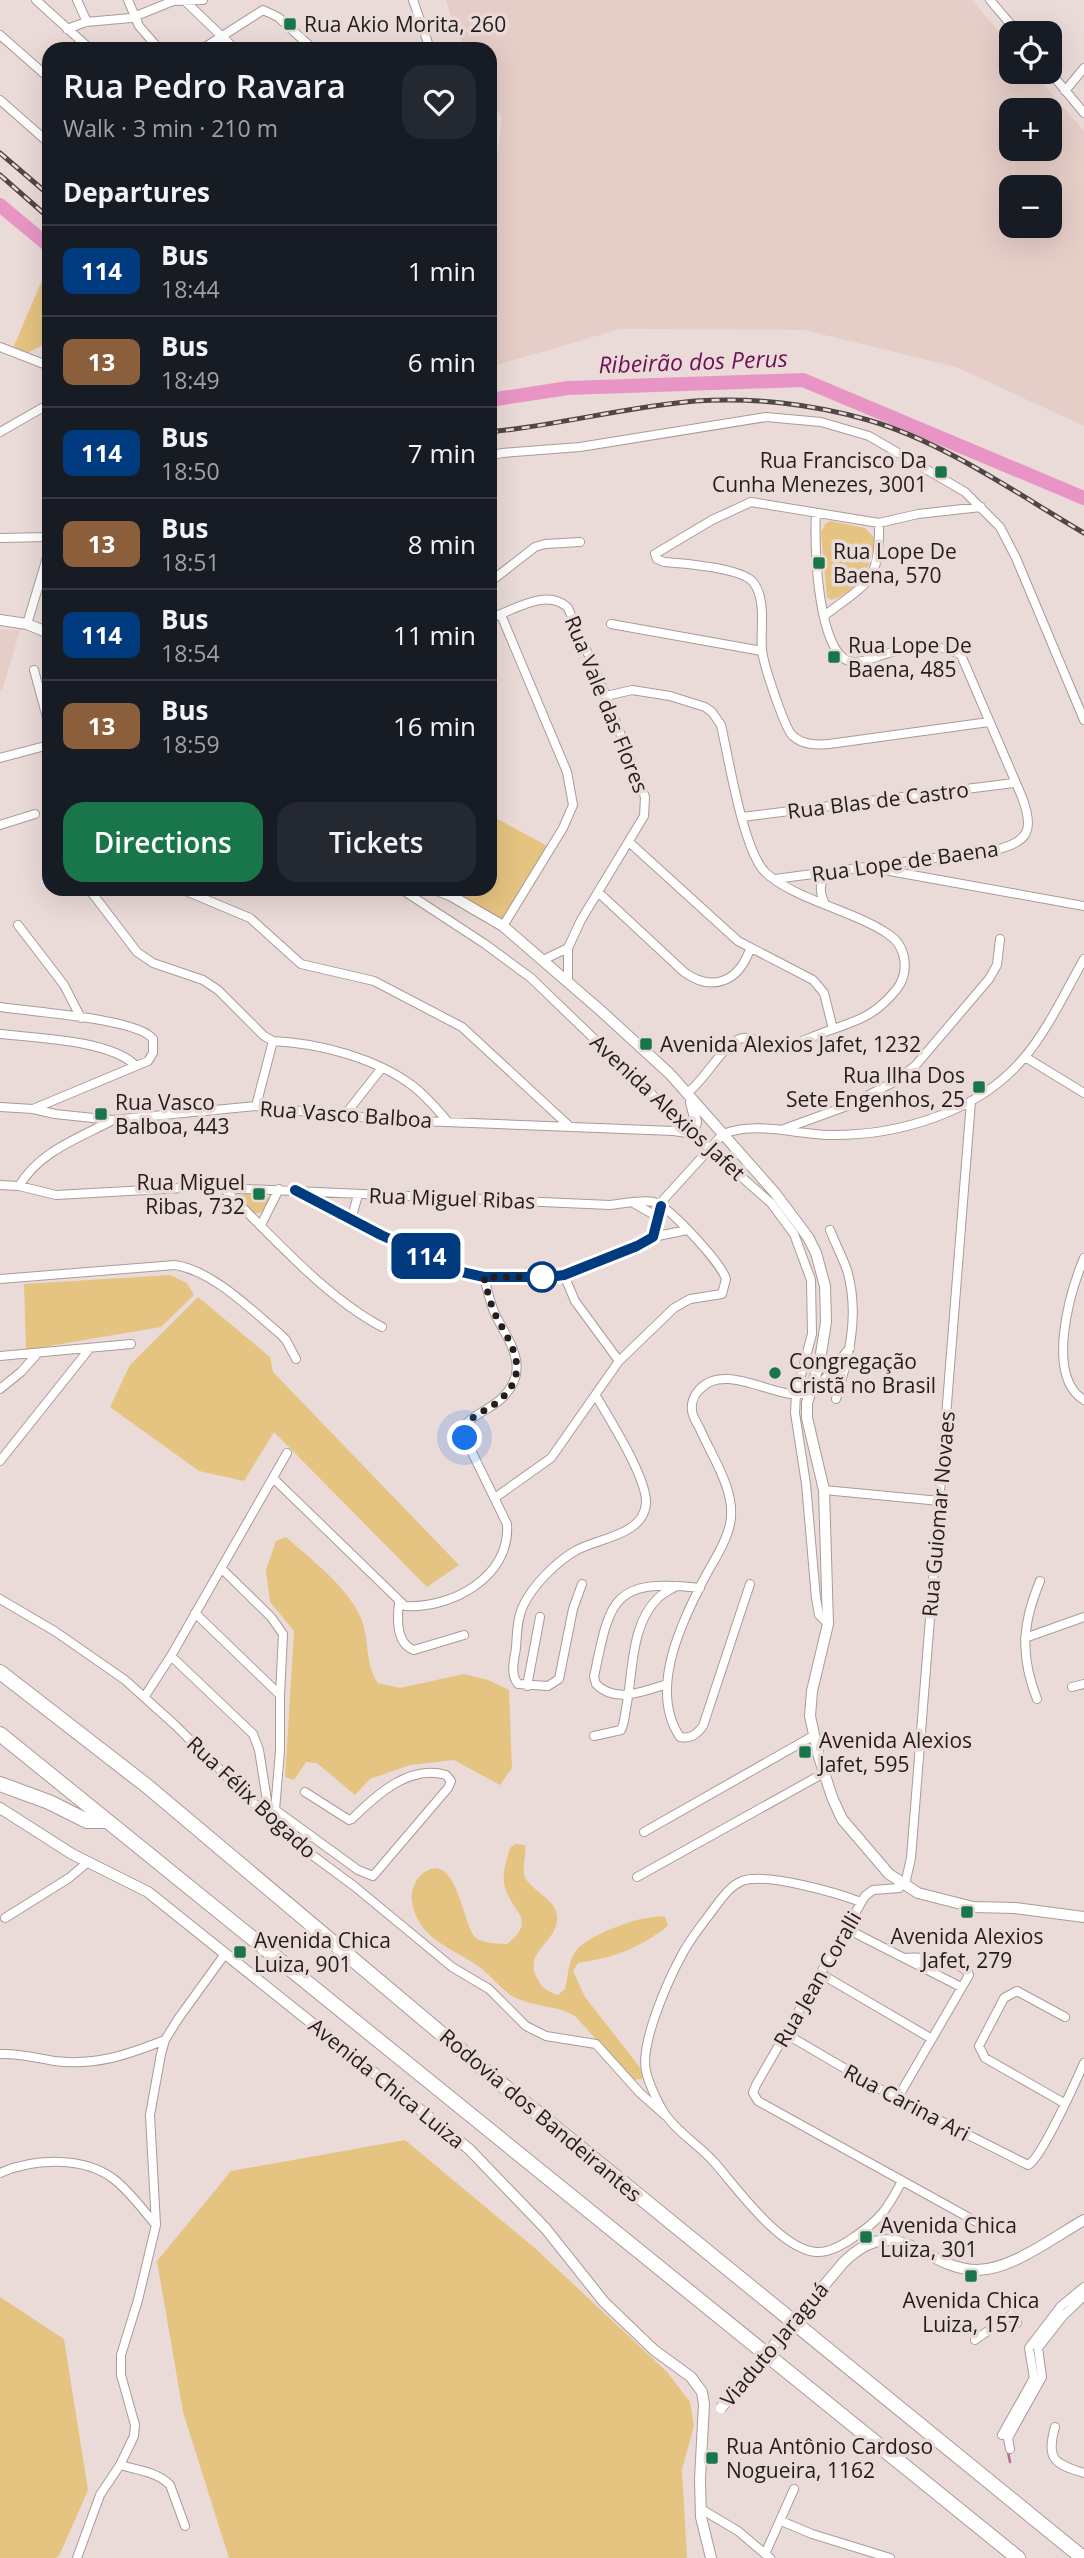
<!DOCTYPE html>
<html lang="en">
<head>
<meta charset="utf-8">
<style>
	:root { --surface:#171b24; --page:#242831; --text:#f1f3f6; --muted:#9ea1a6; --line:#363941; --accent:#19764b }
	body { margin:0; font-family:"Open Sans",sans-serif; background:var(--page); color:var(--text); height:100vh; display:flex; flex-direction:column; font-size:26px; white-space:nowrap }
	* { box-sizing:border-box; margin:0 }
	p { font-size:23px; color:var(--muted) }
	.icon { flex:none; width:38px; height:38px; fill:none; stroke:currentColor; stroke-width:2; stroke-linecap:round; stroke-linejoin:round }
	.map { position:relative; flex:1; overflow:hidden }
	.details { position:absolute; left:42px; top:42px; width:455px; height:854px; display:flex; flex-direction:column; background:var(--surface); border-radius:21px; box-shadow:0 7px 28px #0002 }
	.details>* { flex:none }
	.badge { padding:0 14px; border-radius:10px; font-size:24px; line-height:46px }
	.buttons { position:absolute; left:999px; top:21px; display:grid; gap:14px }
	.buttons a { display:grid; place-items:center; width:63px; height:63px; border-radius:14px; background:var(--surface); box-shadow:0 7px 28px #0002; font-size:35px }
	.you { position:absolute; width:35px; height:35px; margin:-18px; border:5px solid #fff; border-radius:50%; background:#1a73e8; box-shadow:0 0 0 10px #1a73e833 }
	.map>.badge { position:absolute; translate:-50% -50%; box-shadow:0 0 0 4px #fff }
	h2 { padding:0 21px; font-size:26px; line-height:63px }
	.round { display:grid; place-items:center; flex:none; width:74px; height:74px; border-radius:21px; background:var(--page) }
	.overview { display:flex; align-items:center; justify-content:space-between; height:119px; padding:0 21px }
	h1 { font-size:33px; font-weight:600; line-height:52px }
	.cta { display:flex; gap:14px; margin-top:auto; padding:14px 21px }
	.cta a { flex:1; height:80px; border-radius:21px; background:var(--accent); color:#fff; font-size:28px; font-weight:600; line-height:80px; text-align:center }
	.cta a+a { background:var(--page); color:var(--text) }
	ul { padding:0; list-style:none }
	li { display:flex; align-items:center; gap:21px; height:91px; padding:0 21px; border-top:2px solid var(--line) }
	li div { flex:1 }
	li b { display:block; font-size:26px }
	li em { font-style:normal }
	li .badge { min-width:77px; font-weight:700; text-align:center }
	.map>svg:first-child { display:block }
	.built { fill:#e6cec8; fill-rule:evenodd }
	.green { fill:#e5c381 }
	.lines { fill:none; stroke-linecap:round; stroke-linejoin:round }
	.stream { stroke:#ad7193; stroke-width:2.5 }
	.river { stroke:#e895c6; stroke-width:14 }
	.street-casing { stroke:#aa9b97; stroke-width:10 }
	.secondary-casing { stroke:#aa9b97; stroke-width:12 }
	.highway-casing { stroke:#aa9b97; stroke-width:16 }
	.street { stroke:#fff; stroke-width:8 }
	.secondary { stroke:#fff; stroke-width:10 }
	.highway { stroke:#fff; stroke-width:14 }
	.rail-casing { stroke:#4f4645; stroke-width:5 }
	.rail { stroke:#ebdbd8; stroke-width:2.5; stroke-dasharray:8; stroke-linecap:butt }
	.secondary-bridge-casing { stroke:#aa9b97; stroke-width:12; stroke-linecap:butt }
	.secondary-bridge { stroke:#fff; stroke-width:10 }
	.line-casing { stroke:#fff; stroke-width:16 }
	.line { stroke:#003b80; stroke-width:10 }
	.walk { stroke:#231d1c; stroke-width:7; stroke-dasharray:0 12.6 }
	.poi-dot { fill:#19764b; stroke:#ebdbd8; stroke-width:2.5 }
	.stop-dot { fill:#fff; stroke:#003b80; stroke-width:3.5 }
	.labels { text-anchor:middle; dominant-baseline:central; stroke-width:7; stroke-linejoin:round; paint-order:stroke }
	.poi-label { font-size:21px; fill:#231d1c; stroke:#ebdbd8; text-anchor:start }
	.street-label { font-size:21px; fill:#231d1c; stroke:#ebdbd8 }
	.water-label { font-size:23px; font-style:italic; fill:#700e54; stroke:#ebdbd8 }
</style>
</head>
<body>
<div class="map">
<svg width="1084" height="2558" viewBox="0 0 1084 2558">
	<rect width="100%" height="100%" fill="#ebdbd8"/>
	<path class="built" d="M446,0H972L1011,46L1012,72H1033L1084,131V426L956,367L804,330L620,329L490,367V209L502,119L490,96V49H466L451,18ZM1012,110H1050V149H1012ZM1012,187H1050V226H1012Z
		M0,629L20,630L2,691L0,690Z"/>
	<path class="green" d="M49,264V342L27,353L13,348Z
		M830,521L865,528L874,537C874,566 859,591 831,600L827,597L821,533L825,524Z
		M490,815L549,847L501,921L452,891L490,889Z
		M247,1193L272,1198L263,1212L252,1214L233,1195Z
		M170,1275L187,1283L194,1295L161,1327L26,1350L24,1284Z
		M198,1297L270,1357L273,1372L459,1565L427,1587L274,1432L244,1481L199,1471L110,1407L130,1365Z
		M286,1537C311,1560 345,1584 360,1616C370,1637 364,1663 378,1683L400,1688L464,1674L488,1680L509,1690L512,1768L500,1785L454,1760L410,1765L370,1779L355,1795L317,1763L306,1762L294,1780L285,1777L294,1631L270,1602L266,1570L276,1541Z
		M515,1844L525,1845C527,1855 521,1868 525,1877C532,1892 554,1897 557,1915C560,1942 522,1951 537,1978C542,1988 548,1992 558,1995L565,1989C568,1977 568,1963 575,1952C586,1935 646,1913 665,1917L668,1926C637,1949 616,1957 578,1963L573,1971L585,1997L641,2069L642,2079L633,2080L575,2016C557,2005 533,2007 514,1997C502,1991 490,1974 478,1966C451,1947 418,1939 412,1902C410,1892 415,1880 423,1873C457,1848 463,1927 476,1938C484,1944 497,1943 507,1944C538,1919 512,1913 505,1887C501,1875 507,1859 510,1848Z
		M405,2140L537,2250L667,2372L690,2402L694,2426L682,2469L687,2558H229L183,2412L157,2261L231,2171Z
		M0,2297L64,2339L88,2490L59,2556L55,2558H0Z"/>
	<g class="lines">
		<path class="stream" d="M1035,2353L1038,2377
			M1008,2452L1010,2462"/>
		<path class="river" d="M0,205L49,246
			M490,400L568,388L803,380L1084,498"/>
		<g class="street-casing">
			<path id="street" d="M36,0L90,49
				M77,0L87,22
				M128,0L139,26L159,49
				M184,0L235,49
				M413,0L430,49
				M990,0L1018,33
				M67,29L86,22L131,18L173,1L203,0
				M0,35L49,78
				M202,49L263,10L278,17L313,49
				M1050,72L1084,113
				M1065,91L1084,68
				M0,100L49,143
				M0,347L49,366
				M0,432L49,404
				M490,456L502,453L580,447L766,417L821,422L869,436L965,492L1000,527L1016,558L1084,720
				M981,507L918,514L879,523L751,502L712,520L655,554L657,559L664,562C682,563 742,568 753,582C767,600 760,629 762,650C763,663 785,730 793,736C803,745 816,745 829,744L989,722
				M0,538L49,537
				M490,582L535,547L545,544L580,542
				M501,615L567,772L573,805L563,828L503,926
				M824,616C868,582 880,583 879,523
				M490,618C513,611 547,587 568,608L599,679L645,797L644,816L581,920L568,948V982
				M27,624L49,551
				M611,624L762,651
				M34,670L49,725
				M606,696L632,690L670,696L705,707L712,712L721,725C729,760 743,849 765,872C793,899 855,911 888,934C907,946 910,973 896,990C874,1017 856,1021 825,1032C810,1037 796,1045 780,1049C766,1049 757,1036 743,1038C725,1040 705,1081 688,1092
				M0,758L49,745
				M742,817L1014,783
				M0,825L35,814
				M629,842L738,941L813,980L824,993L833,1029
				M873,868L1084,906
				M775,879L995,850C1030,842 1034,829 1022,797L961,655C935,641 908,647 882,655C873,658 864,662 855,662C817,663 814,543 816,514
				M89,889L137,952L153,963L203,980L218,990L264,1036L273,1041
				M181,889L250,918L301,964L374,981L462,1027L568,1125
				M401,889L485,944L531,978L693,1134L771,1203L794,1234L811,1280L812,1334L796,1394L795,1413L806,1484L816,1598L819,1615L828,1624
				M598,892L684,972C713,993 739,981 750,949
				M825,904C819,892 819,883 828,872
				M18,925L64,985L81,1018
				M543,960L568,948
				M0,1007C30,1012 137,1018 153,1039V1053L148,1061L33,1109
				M0,1034C36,1038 111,1040 136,1066
				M273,1041C318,1043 376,1058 413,1086C426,1096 437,1109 448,1122
				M1025,1057L1084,1093
				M971,1101L911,1858L906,1880L899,1888L873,1890L865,1896L756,2085L753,2093L758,2101L993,2231
				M256,1106L273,1041
				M0,1107L33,1109L55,1114L112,1120L256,1106L344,1116L420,1121L674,1131L693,1134
				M344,1116L381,1069
				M784,1129L847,1106L892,1083L915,1066L989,979L997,965L1000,939
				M0,1185L19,1186L56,1195L201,1187L610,1205C621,1204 645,1199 654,1202C670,1207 721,1263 726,1279L722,1294L690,1299L674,1308L619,1361L551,1458L496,1497
				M19,1186C39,1152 77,1139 111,1121
				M224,1189C271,1235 324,1296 382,1327
				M298,1192L381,1235L462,1272L484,1277H549L564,1275L637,1246L653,1237L664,1199L723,1134C756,1121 794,1134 829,1135C897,1136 977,1113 1023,1059C1048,1030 1065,992 1084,959
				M635,1204L658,1217
				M351,1220L358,1195
				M261,1225L279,1189
				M830,1230C835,1243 842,1256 847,1270C860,1315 849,1356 836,1399
				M653,1237L687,1230
				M1084,1258C1070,1292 1045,1376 1084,1400
				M564,1275L575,1301L619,1361
				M0,1279L175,1265C213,1271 250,1309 279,1333L286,1340L296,1359
				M0,1356L131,1344
				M0,1389L21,1372L37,1354
				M0,1461L90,1348
				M274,1479L405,1606C451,1609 511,1577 507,1524L465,1438L463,1427C474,1413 490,1410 502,1398C532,1369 509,1342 495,1314C490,1302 487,1289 484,1277
				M824,1490L940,1501
				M221,1568L271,1617L283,1634L280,1695
				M582,1584L573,1609L559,1679L548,1686L518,1684C510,1674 514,1661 516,1648C517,1634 517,1619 523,1606C533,1585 555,1563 575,1551C597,1538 644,1536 646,1503C647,1478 609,1418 596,1396
				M750,1584L703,1726C696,1735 691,1739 680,1737C648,1690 682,1621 705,1577C714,1560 726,1543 730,1524C737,1492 712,1457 700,1429C697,1423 692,1416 692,1410C691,1403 694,1395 699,1390C727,1358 784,1407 810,1391C826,1382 838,1361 850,1348
				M0,1599L56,1632L125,1680L175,1725L289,1838L354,1886L452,1967L489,1989L526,2026L546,2036L596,2044L640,2093L666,2116
				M399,1603C397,1619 396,1644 414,1650L464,1635
				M195,1613L280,1695V1751L275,1810
				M1025,1638L1084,1617
				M171,1656L253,1734L259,1750L268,1807
				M667,1684C645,1691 615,1704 596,1684L594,1677C610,1599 612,1578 700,1588
				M527,1686L540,1617
				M1072,1687L1084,1684
				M145,1696L171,1656L287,1453
				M1037,1699C1020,1656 1022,1624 1040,1581
				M594,1736L621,1730C625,1722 625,1712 627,1703C633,1670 631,1624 658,1598C663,1593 670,1590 676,1586
				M270,1806L358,1870L373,1876L448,1788L451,1781L446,1775C409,1764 375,1796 352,1819L349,1820L305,1792
				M644,1832L813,1736
				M637,1877L824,1773
				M861,1902C837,1893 765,1872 742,1881C730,1886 722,1898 715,1907C705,1921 693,1935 684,1951C670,1976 637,2047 647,2075C650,2086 661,2110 668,2118C681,2135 700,2146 714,2162C737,2188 780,2249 816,2252C830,2253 843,2245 854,2237C880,2220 888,2208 902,2181
				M5,1918L69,1878L88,1862
				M847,1929L961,1987
				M821,1974L932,2039
				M786,2034L897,2099L1028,2165C1041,2159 1076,2081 1084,2063
				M0,2054C19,2053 36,2058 54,2061C96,2066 127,2055 165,2040
				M897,2099L969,1975C964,1961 919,1956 904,1958
				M1064,2103L985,2058L979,2046L1004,1998L1017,1991L1065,2017
				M0,2173C34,2158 85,2156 115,2180C131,2193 143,2210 156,2225
				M975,2340L1011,2315L1017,2323
				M1055,2427C1046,2459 1054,2464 1084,2473
				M1002,2435L1034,2378L1029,2348L1061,2306L1084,2287
				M1010,2449L1008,2438L1042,2377L1038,2348L1063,2316L1084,2296
				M701,2509L738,2531L770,2558
				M781,2521L812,2534L890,2558
				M185,2526L170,2485C157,2472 138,2470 120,2465L134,2436L135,2425L121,2375V2355L138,2300L156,2225L150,2115L161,2054L165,2040L178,2019L225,1954
				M765,2554L794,2489
				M77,2558L100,2495L120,2465"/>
		</g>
		<g class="secondary-casing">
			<path id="secondary" d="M0,620L27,624L49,633
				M434,889L450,895L503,926L600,1010L670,1074L775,1193L808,1237L816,1253L825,1286L826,1322L820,1360L807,1403V1418L824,1490L828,1624L812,1691L810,1716L819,1757L832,1797L842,1819L889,1874L918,1893L973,1907L1015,1908L1084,1917
				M691,1102L696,1122L693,1134
				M0,1808L72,1854L148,1892L469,2149L546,2229L604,2302L654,2350L691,2377L702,2392L704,2404L700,2479L701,2517L711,2558
				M843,2263C897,2208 925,2270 977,2270C1011,2270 1054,2237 1084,2220"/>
		</g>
		<g class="highway-casing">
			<path id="highway" d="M0,1672L147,1786L488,2073L1083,2558
				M0,1734L1018,2558
				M0,1784L49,1802L87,1821H107"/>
		</g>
		<use href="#street" class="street"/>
		<use href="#secondary" class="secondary"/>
		<use href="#highway" class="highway"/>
		<g class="rail-casing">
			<path id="rail" d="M0,153L49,195
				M0,175L49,218
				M490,432C559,425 626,407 695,401C751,397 813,404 868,420C944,442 1016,493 1084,533"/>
		</g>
		<use href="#rail" class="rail"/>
		<g class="secondary-bridge-casing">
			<path id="secondary-bridge" d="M721,2408L843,2263"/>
		</g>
		<use href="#secondary-bridge" class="secondary-bridge"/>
	</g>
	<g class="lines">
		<g class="line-casing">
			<path id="line" d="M295,1190L381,1235L462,1272L484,1277H549L564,1275L637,1246L653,1237L661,1206"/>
		</g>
		<use href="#line" class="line"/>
		<path class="walk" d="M465,1438L463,1427C474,1413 490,1410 502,1398C532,1369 509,1342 495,1314C490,1302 487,1290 484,1277H542"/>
	</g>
	<g class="poi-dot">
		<rect x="283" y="17" width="14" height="14" rx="3.5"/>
		<rect x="934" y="465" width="14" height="14" rx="3.5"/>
		<rect x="812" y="556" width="14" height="14" rx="3.5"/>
		<rect x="827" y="650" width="14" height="14" rx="3.5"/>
		<rect x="639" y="1037" width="14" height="14" rx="3.5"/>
		<rect x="972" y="1080" width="14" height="14" rx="3.5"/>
		<rect x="94" y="1107" width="14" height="14" rx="3.5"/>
		<rect x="252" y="1187" width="14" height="14" rx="3.5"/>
		<circle cx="775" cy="1373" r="7"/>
		<rect x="798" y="1745" width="14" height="14" rx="3.5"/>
		<rect x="960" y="1905" width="14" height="14" rx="3.5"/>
		<rect x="233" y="1945" width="14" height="14" rx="3.5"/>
		<rect x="859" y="2230" width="14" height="14" rx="3.5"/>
		<rect x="964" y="2269" width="14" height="14" rx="3.5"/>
		<rect x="705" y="2451" width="14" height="14" rx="3.5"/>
	</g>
	<circle class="stop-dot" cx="542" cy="1277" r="14"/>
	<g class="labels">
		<g class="poi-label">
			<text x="304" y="24">Rua Akio Morita, 260</text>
			<text x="927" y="460" text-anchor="end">Rua Francisco Da<tspan x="927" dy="24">Cunha Menezes, 3001</tspan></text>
			<text x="833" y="551">Rua Lope De<tspan x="833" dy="24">Baena, 570</tspan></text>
			<text x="848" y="645">Rua Lope De<tspan x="848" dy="24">Baena, 485</tspan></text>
			<text x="660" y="1044">Avenida Alexios Jafet, 1232</text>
			<text x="965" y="1075" text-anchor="end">Rua Ilha Dos<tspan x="965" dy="24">Sete Engenhos, 25</tspan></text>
			<text x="115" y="1102">Rua Vasco<tspan x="115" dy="24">Balboa, 443</tspan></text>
			<text x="245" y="1182" text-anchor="end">Rua Miguel<tspan x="245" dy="24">Ribas, 732</tspan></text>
			<text x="789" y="1361">Congregação<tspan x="789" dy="24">Cristã no Brasil</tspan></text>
			<text x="819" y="1740">Avenida Alexios<tspan x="819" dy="24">Jafet, 595</tspan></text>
			<text x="967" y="1936" text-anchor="middle">Avenida Alexios<tspan x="967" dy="24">Jafet, 279</tspan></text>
			<text x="254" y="1940">Avenida Chica<tspan x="254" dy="24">Luiza, 901</tspan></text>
			<text x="880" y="2225">Avenida Chica<tspan x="880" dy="24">Luiza, 301</tspan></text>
			<text x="971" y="2300" text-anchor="middle">Avenida Chica<tspan x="971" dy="24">Luiza, 157</tspan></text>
			<text x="726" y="2446">Rua Antônio Cardoso<tspan x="726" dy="24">Nogueira, 1162</tspan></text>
		</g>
		<g class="street-label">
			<text transform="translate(607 704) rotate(68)">Rua Vale das Flores</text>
			<text transform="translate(878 800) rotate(-7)">Rua Blas de Castro</text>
			<text transform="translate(905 861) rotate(-8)">Rua Lope de Baena</text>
			<text transform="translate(668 1107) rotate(43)">Avenida Alexios Jafet</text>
			<text transform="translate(346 1114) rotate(4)">Rua Vasco Balboa</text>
			<text transform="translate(452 1198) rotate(2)">Rua Miguel Ribas</text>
			<text transform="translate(938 1514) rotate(-85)">Rua Guiomar Novaes</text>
			<text transform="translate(252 1797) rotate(43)">Rua Félix Bogado</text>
			<text transform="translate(817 1979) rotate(-60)">Rua Jean Coralli</text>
			<text transform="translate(387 2083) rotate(39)">Avenida Chica Luiza</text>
			<text transform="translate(907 2102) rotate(28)">Rua Carina Ari</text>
			<text transform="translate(541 2115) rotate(40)">Rodovia dos Bandeirantes</text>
			<text transform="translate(774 2344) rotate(-50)">Viaduto Jaraguá</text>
		</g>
		<g class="water-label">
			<text transform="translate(693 361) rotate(-2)">Ribeirão dos Perus</text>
		</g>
	</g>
</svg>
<div class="buttons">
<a><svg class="icon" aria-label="locate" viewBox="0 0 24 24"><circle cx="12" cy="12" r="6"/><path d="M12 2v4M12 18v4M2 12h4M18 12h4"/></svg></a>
<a>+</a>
<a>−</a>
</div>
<div class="you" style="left:465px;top:1438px"></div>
<b class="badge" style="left:426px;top:1256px;background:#003b80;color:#fff">114</b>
<section class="details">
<div class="overview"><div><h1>Rua Pedro Ravara</h1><p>Walk · 3 min · 210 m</p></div><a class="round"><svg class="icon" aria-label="heart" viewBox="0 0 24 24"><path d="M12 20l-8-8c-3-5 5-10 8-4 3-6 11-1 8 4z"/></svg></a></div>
<h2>Departures</h2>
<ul>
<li><span class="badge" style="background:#003b80;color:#fff">114</span><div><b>Bus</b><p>18:44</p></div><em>1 min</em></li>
<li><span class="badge" style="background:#8b5e3c;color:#fff">13</span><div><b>Bus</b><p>18:49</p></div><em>6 min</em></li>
<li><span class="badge" style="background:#003b80;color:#fff">114</span><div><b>Bus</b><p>18:50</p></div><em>7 min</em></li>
<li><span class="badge" style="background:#8b5e3c;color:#fff">13</span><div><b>Bus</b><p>18:51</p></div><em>8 min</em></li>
<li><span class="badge" style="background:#003b80;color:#fff">114</span><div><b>Bus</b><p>18:54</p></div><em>11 min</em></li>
<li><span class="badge" style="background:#8b5e3c;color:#fff">13</span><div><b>Bus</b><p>18:59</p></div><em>16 min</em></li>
</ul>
<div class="cta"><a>Directions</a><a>Tickets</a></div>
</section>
</div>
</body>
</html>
